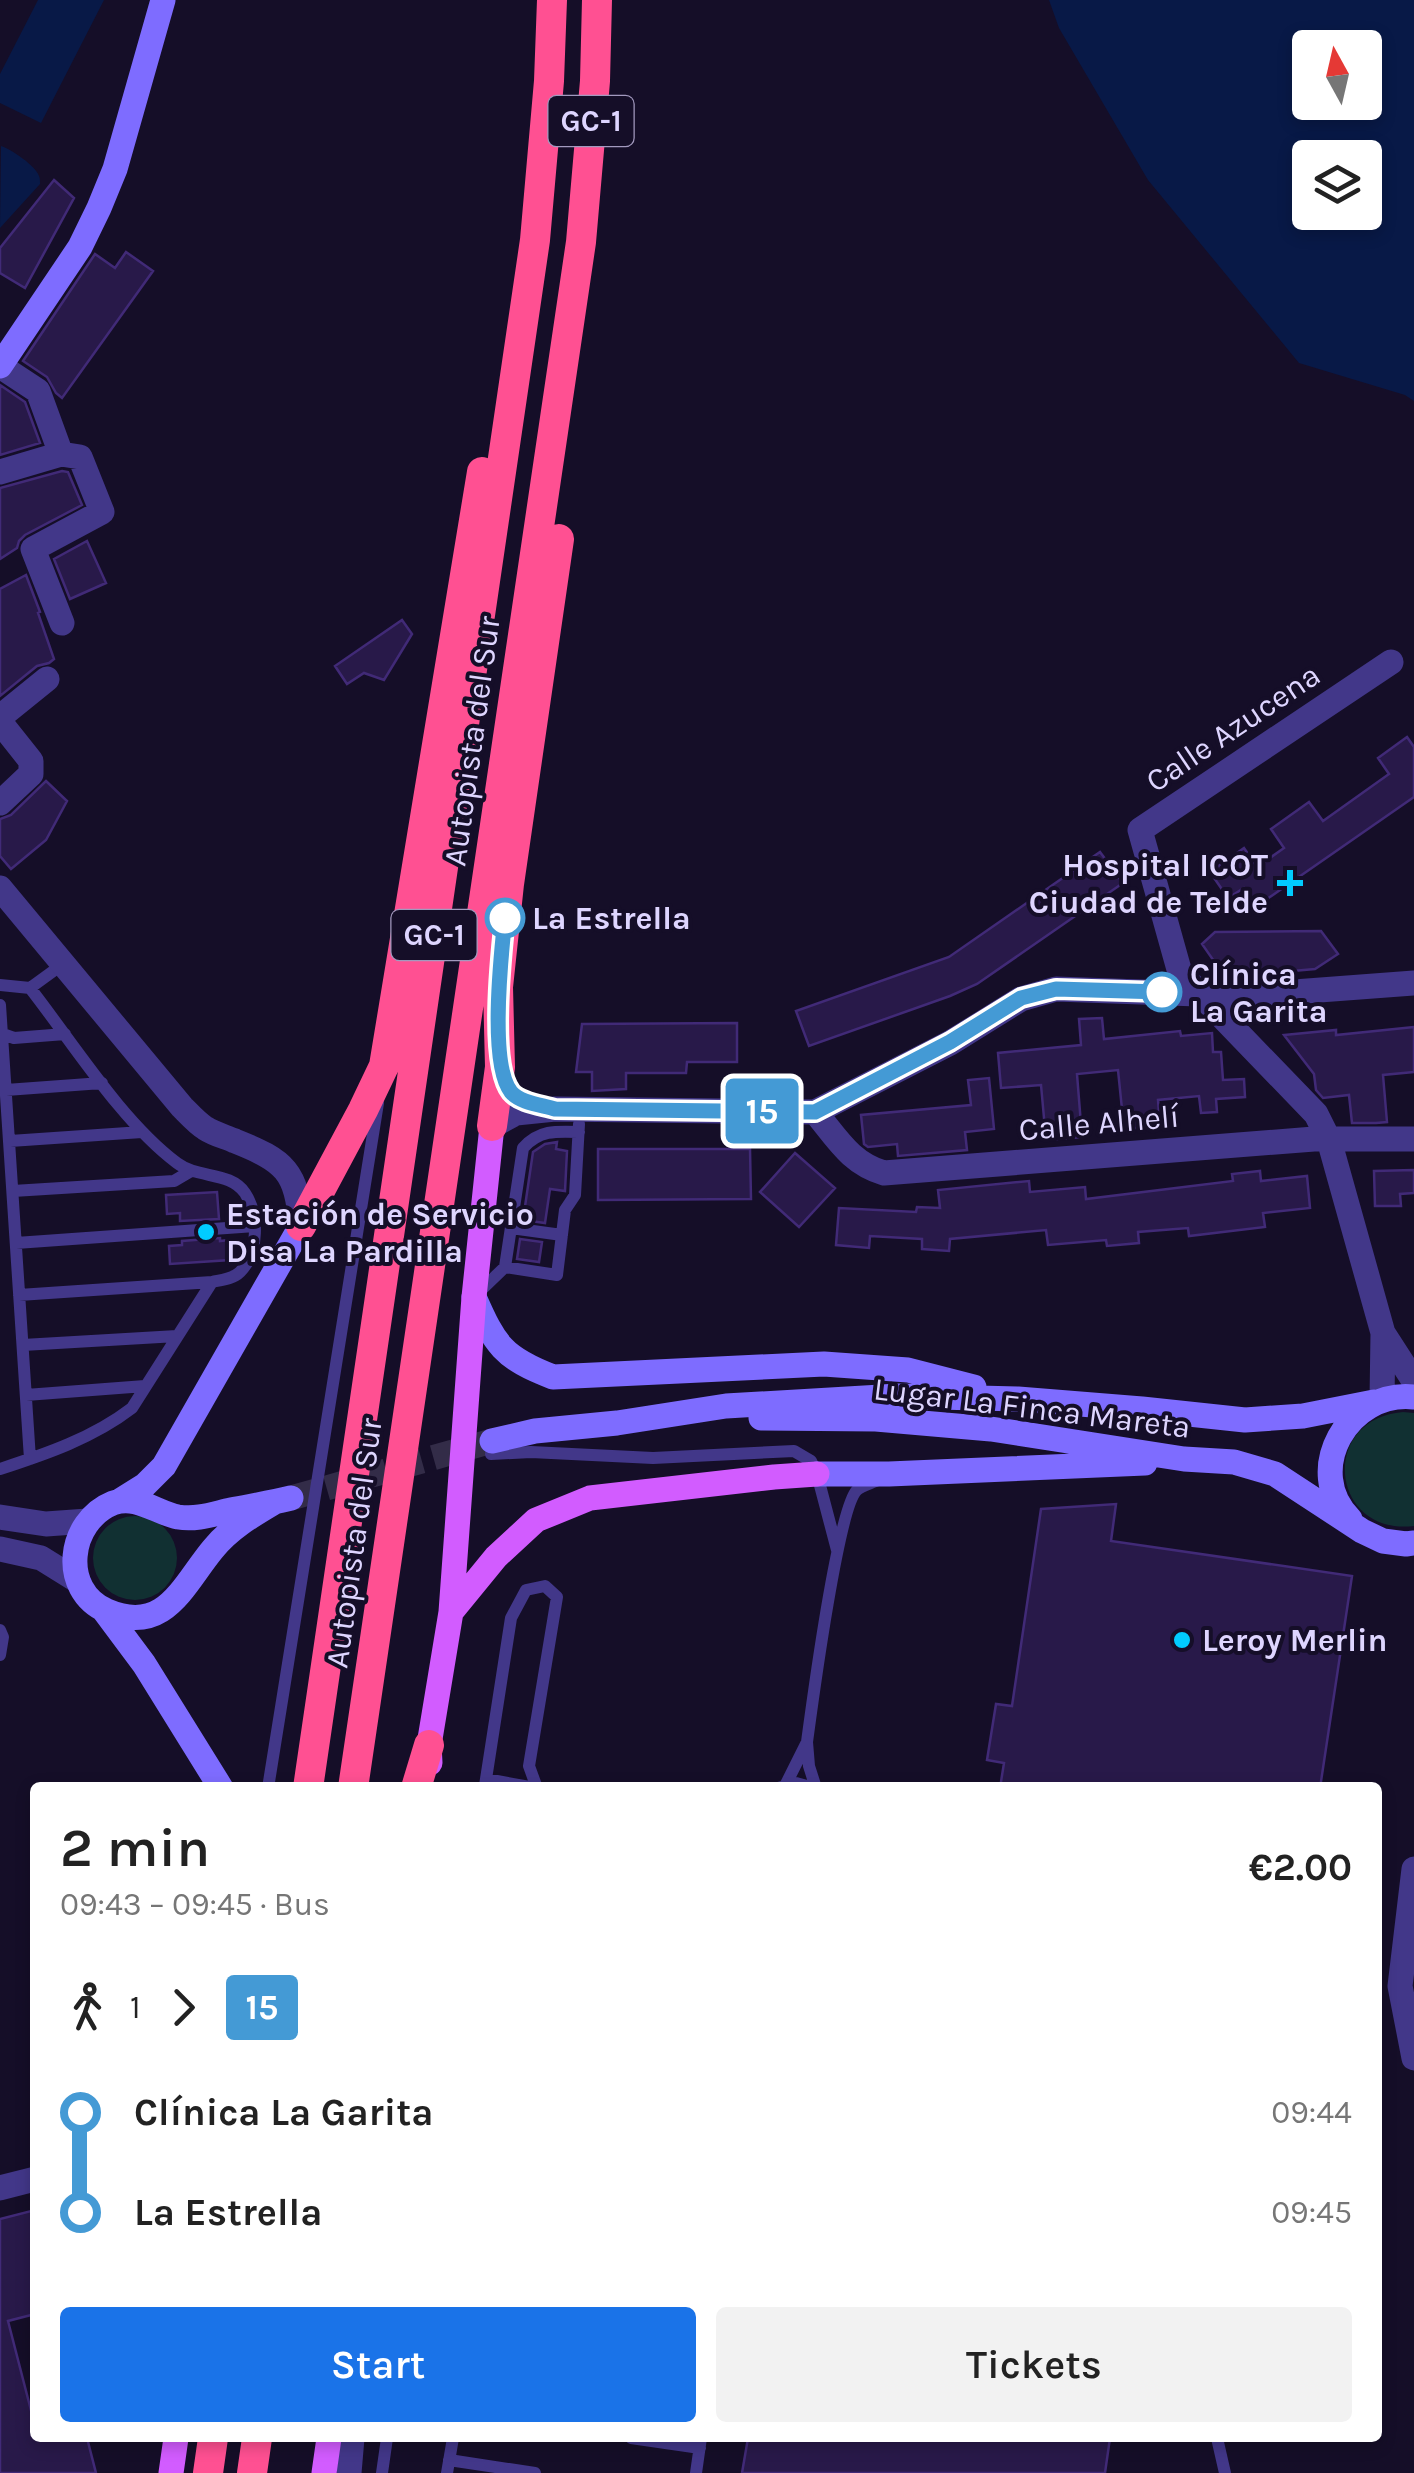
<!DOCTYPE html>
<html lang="en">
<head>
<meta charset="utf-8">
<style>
	:root { --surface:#fff; --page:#f2f2f2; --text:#222; --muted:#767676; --accent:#1a73e8 }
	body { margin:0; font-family:Karla,sans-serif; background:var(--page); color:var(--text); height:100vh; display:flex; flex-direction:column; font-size:38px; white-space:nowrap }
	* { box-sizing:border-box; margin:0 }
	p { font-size:32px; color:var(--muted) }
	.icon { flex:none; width:55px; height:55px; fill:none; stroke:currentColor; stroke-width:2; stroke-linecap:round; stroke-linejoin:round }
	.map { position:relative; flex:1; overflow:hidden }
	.drawer { position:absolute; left:30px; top:1782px; width:1352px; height:660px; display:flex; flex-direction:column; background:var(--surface); border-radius:10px; box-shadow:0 5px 15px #0003 }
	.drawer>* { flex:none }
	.badge { padding:0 20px; border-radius:8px; font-size:35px; line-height:65px }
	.needle { width:65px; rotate:352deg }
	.controls { position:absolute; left:1292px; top:30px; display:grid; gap:20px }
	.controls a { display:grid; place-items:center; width:90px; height:90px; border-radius:10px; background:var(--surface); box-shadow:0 5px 15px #0003; font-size:50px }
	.map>.badge { position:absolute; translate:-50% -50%; box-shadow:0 0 0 5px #fff }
	.legs { display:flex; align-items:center; gap:15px; height:110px; padding:0 30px; font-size:32px }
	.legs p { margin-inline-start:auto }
	.headline { display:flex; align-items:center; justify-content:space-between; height:170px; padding:0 30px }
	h1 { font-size:55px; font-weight:600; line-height:75px }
	.cta { display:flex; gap:20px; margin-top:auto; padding:20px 30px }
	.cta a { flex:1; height:115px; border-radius:10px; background:var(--accent); color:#fff; font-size:40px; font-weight:600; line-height:115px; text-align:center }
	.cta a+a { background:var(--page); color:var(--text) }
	ul { padding:0 30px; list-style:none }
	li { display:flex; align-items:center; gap:35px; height:100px; font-size:38px }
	li i { display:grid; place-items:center; width:15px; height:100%; margin:0 12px; background:currentColor }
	li i::after { content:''; width:25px; height:25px; margin:-12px; border:8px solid; border-radius:50%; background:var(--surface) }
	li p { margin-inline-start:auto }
	li:first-child i { background:linear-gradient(#0000 50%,currentColor 0) }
	li:last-child i { background:linear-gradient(currentColor 50%,#0000 0) }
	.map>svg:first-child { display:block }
	.green { fill:#113032 }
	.water { fill:#081947; fill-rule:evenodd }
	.building { fill:#281949; stroke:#412a77; stroke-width:2.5 }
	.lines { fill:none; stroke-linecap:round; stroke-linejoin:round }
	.secondary-tunnel { stroke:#332c48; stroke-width:25; stroke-dasharray:25 12; stroke-linecap:butt }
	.lane { stroke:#423789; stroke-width:12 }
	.street { stroke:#423789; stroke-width:25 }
	.secondary { stroke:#7e6cff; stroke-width:25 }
	.primary { stroke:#d25cff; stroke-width:25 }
	.highway { stroke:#ff5092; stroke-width:30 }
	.line-1-casing { stroke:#fff; stroke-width:22 }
	.line-1 { stroke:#449ad5; stroke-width:15 }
	.poi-dot { fill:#01ccff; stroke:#150e28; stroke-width:4 }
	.stop-1-dot { fill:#fff; stroke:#449ad5; stroke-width:5 }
	.labels { text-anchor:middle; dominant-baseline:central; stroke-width:8; stroke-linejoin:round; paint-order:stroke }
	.shield { fill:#150e28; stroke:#a299be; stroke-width:2.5 }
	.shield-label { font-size:30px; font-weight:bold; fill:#ded5ff }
	.street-label { font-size:32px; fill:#ded5ff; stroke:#150e28 }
	.poi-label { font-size:32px; font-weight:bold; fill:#ded5ff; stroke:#150e28; text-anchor:start }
	.stop-label { font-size:32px; font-weight:bold; fill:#ded5ff; stroke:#150e28; text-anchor:start }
</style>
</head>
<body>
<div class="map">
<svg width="1414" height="2473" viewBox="0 0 1414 2473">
	<rect width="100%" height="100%" fill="#150e28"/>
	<path class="green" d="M1403,1412L1414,1413V1526C1330,1536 1318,1419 1403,1412Z
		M93 1558a42 42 0 1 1 84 0a42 42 0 1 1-84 0Z"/>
	<path class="water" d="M38,0H104L41,123L0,103V74Z
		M1049,0H1414V401L1405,395L1299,363L1148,180L1059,28ZM1310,48H1365V102H1310ZM1310,158H1365V212H1310Z
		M1,146C11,149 36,166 39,176C40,178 40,181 40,184L0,228Z"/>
	<path class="building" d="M54,180L74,198L25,288L0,273V248Z
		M126,252L153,271L62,398L56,393L47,377L23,361L95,254L115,268Z
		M0,385L25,402L40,443L0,455Z
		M62,471L68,472L82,505L25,535L19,541L17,548L0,559V488Z
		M87,541L106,583L70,599L54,559Z
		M26,575L40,612L38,613L54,659L49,663L37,666L0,696V589Z
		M402,620L412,634L384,680L364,673L347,684L335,666Z
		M1407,737L1414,747V797L1257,906L1244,888L1228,898L1210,872L1244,848L1257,867L1284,848L1271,829L1309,802L1323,821L1389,774L1378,758Z
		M46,781L67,801L46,840L11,869L0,856V819L11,815Z
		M1100,852L1123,883L977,984L950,996L809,1046L796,1011L949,957Z
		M1321,931L1338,954L1315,969L1225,977L1202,944L1215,932Z
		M1102,1018L1104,1039L1180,1031L1181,1036L1212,1033L1213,1052H1221L1223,1080L1244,1079L1245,1097L1216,1099L1217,1112L1201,1113L1199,1096L1158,1100L1160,1126L1124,1129L1118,1070L1077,1074L1082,1137L1046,1140L1041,1085L1001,1088L998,1053L1081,1045L1079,1019Z
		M737,1023V1062H687L686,1073H626V1089L592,1091V1072H576L582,1024Z
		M1414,1027V1072L1383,1075L1387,1122L1376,1123H1352L1349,1095L1323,1098L1316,1090L1314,1074L1284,1035L1336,1030V1035Z
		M989,1078L994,1129L965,1132L967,1150L898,1156L897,1144L868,1147L864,1144L861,1115L971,1105L968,1080Z
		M557,1142L556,1149L567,1151L565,1191L550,1189L545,1223L523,1220L533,1152L545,1144Z
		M598,1149H750L751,1199L598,1200Z
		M795,1153L835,1188L799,1227L760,1192Z
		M1414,1170V1193L1400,1194L1401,1206H1375L1374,1171Z
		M1260,1171L1261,1181L1307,1176L1310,1208L1263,1213L1265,1227L1189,1236L1188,1228L1138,1232L1139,1243L1107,1246L1106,1240L1048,1245L1046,1230L950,1239L949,1251L922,1249V1239L870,1236L869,1248L836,1245L839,1208L916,1212L917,1207L940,1208L938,1190L1029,1181L1030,1192L1085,1187L1086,1199L1233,1181L1232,1174Z
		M217,1192L219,1219L180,1221V1213L167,1214L166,1195Z
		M220,1238V1241L229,1240L230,1260L170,1264L169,1246L182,1245V1241Z
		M520,1239L542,1242L539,1262L517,1259Z
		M1116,1504L1111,1541L1352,1576L1320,1788H1000L1004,1763L987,1760L996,1704L1012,1706L1041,1509Z
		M35,2210V2314L8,2321L35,2426V2438H87L96,2473H0V2219Z
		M748,2438H1110L1105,2473H742Z"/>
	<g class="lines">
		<path class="secondary-tunnel" d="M291,1498L492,1441"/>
		<path class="lane" d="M0,985L30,988
			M0,1005L30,1459
			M0,1033L14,1038L65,1034
			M6,1090L102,1083
			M10,1141L142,1132
			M13,1191L174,1181L191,1171
			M511,1228L562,1235
			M16,1243L255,1226
			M505,1267L557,1275L565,1210L575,1195L579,1124
			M19,1295L212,1282C221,1280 233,1279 240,1272C259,1253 259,1214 245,1193C230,1171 198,1179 177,1163C122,1122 73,1043 30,988L63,964
			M476,1295L505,1267L523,1148C539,1130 556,1131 579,1132
			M23,1345L177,1336
			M26,1395L145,1386
			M491,1454L531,1452L653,1458L794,1451L811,1461L817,1474L837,1550
			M0,1469C46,1454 93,1438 132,1408L212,1282
			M0,1630L3,1637L0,1655
			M486,1779L511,1618L526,1590L545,1586L557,1597L529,1766L537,1788
			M786,1784L806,1744
			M485,1785L486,1779L535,1788
			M268,1788L378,1103
			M778,1788L796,1783L814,1788
			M816,1788L809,1766L807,1742C812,1705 838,1508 857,1490C861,1486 872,1483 878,1480
			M631,2438L700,2448
			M1217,2438L1225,2473
			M449,2460L535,2473
			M382,2473L387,2438
			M447,2473L453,2438
			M696,2473L701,2438"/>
		<path class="street" d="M0,366L38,391L61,454
			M0,472L61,454L80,457L102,512L33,549L62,623
			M1391,662L1140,830L1180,973L1316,1114L1329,1140L1383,1333L1414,1381
			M0,717L47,679
			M0,722L31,761V774L0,803
			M0,888L182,1107C189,1114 197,1123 205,1128C214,1134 226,1137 235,1141C285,1161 297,1171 301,1226
			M815,1112C837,1138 850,1163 884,1173L1314,1139H1414
			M492,1126L516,1113L555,1109L815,1112L950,1043L1021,999L1056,989L1198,994L1228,997L1414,983
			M1382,1399L1383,1333
			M0,1517L46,1524L88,1521
			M0,1549L41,1558L78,1581
			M1414,1869L1400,1986L1414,2058
			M0,2188L35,2179
			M349,2473L352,2438"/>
		<path class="secondary" d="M0,366L80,247L99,208L115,169L163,0
			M474,1297C495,1345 503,1358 553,1377L824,1364L908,1370L974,1387
			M761,1418L876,1419L991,1429L1184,1459L1234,1462L1275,1474L1362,1531L1383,1541L1406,1544L1414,1543
			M492,1441L535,1431L617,1423L726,1406L898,1396L1018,1399L1142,1409L1245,1420L1303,1416L1374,1402
			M817,1474H889L1145,1463
			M121,1500L145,1485L164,1466L301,1226
			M273,1503C251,1516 229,1529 213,1549C183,1585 165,1636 107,1611C59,1590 68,1521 113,1503C136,1494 157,1513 178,1517C197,1520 213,1514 231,1510C251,1506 271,1503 291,1498
			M1350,1519C1302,1471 1348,1390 1414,1397
			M103,1609L144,1664L221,1788"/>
		<path class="primary" d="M451,1612L496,1557L536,1520L590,1498L774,1477L817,1474
			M430,1763L429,1745L451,1612L474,1297L492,1126
			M171,2473L176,2438
			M324,2473L329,2438"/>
		<path class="highway" d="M492,1126L500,1067L498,987L509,884L559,539
			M301,1226L363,1110L384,1066L482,472
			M308,1788L535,240L549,81L552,0
			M353,1788L581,242L595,81L597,0
			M416,1788L429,1745
			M208,2473L213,2438
			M252,2473L257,2438"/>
	</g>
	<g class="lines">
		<g class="line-1-casing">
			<path id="line-1" d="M505,918C501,955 489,1064 511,1092C520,1103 542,1105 555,1109L815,1112L950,1042L1021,998L1056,989L1162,992"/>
		</g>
		<use href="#line-1" class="line-1"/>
	</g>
	<g class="poi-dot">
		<path d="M1285 868h10v10h10v10h-10v10h-10v-10h-10v-10h10z"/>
		<circle cx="206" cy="1232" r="10"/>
		<circle cx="1182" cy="1640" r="10"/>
	</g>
	<g class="stop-1-dot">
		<circle cx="505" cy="918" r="18"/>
		<circle cx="1162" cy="992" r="18"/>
	</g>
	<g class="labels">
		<g class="shield">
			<rect x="548.5" y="96" width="85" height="50" rx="8"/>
			<rect x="391.5" y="910" width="85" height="50" rx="8"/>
		</g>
		<g class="shield-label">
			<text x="591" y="121">GC-1</text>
			<text x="434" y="935">GC-1</text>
		</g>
		<g class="street-label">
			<text transform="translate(1233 728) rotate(-34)">Calle Azucena</text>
			<text transform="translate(472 741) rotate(-82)">Autopista del Sur</text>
			<text transform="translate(1099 1123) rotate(-5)">Calle Alhelí</text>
			<text transform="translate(1032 1408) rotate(7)">Lugar La Finca Mareta</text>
			<text transform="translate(354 1543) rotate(-82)">Autopista del Sur</text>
		</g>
		<g class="poi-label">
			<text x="1268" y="865" text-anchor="end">Hospital ICOT<tspan x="1268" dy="37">Ciudad de Telde</tspan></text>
			<text x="226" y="1214">Estación de Servicio<tspan x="226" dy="37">Disa La Pardilla</tspan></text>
			<text x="1202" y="1640">Leroy Merlin</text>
		</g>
		<g class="stop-label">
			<text x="532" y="918">La Estrella</text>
			<text x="1190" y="974">Clínica<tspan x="1190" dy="37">La Garita</tspan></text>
		</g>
	</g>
</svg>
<div class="controls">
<a><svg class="needle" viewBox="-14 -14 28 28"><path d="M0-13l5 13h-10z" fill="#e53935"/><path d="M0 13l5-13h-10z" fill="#767676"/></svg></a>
<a><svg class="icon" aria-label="layers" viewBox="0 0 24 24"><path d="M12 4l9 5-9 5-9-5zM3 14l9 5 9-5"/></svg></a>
</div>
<b class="badge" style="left:762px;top:1111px;background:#449ad5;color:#fff">15</b>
<section class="drawer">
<div class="headline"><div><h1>2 min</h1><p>09:43 – 09:45 · Bus</p></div><b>€2.00</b></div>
<div class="legs"><svg class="icon" aria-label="walk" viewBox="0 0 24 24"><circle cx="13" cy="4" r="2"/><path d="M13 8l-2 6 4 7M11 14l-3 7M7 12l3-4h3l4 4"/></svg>1<svg class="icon" aria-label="forward" viewBox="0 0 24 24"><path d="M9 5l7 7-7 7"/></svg><b class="badge" style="background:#449ad5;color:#fff">15</b></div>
<ul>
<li><i style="color:#449ad5"></i><b>Clínica La Garita</b><p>09:44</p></li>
<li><i style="color:#449ad5"></i><b>La Estrella</b><p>09:45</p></li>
</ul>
<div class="cta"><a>Start</a><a>Tickets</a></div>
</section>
</div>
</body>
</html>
